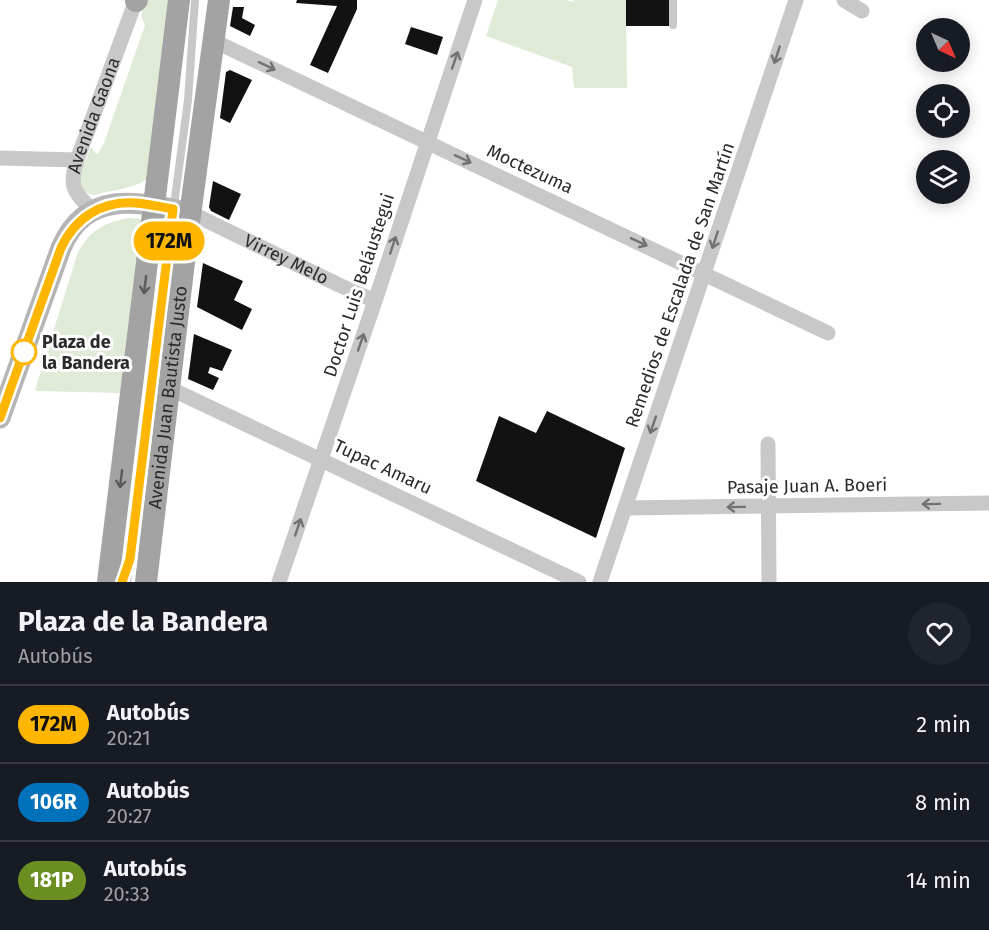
<!DOCTYPE html>
<html lang="es">
<head>
<meta charset="utf-8">
<style>
	:root { --surface:#171b24; --page:#20242c; --text:#f1f3f6; --muted:#9ea1a6; --line:#363941 }
	body { margin:0; font-family:"Fira Sans",sans-serif; background:var(--page); color:var(--text); height:100vh; display:flex; flex-direction:column; font-size:22px; white-space:nowrap }
	* { box-sizing:border-box; margin:0 }
	p { font-size:20px; color:var(--muted) }
	.icon { flex:none; width:33px; height:33px; fill:none; stroke:currentColor; stroke-width:2; stroke-linecap:round; stroke-linejoin:round }
	.map { position:relative; height:582px; overflow:hidden }
	.drawer { display:flex; flex-direction:column; background:var(--surface); flex:1 }
	.drawer>* { flex:none }
	.badge { padding:0 12px; border-radius:20px; font-size:21px; line-height:39px }
	.needle { width:39px; rotate:136deg }
	.buttons { position:absolute; left:916px; top:18px; display:grid; gap:12px }
	.buttons a { display:grid; place-items:center; width:54px; height:54px; border-radius:50%; background:var(--surface); box-shadow:0 3px 15px #0003; font-size:30px }
	.map>.badge { position:absolute; translate:-50% -50%; box-shadow:0 0 0 3px #fff }
	.round { display:grid; place-items:center; flex:none; width:63px; height:63px; border-radius:32px; background:var(--page) }
	.headline { display:flex; align-items:center; justify-content:space-between; height:102px; padding:0 18px }
	h1 { font-size:28px; font-weight:700; line-height:45px }
	ul { padding:0; list-style:none }
	li { display:flex; align-items:center; gap:18px; height:78px; padding:0 18px; border-top:2px solid var(--line) }
	li div { flex:1 }
	li b { display:block; font-size:22px }
	li em { font-style:normal }
	li .badge { min-width:66px; font-weight:700; text-align:center }
	.map>svg:first-child { display:block }
	.green { fill:#dfebd7 }
	.building { fill:#121212 }
	.lines { fill:none; stroke-linecap:round; stroke-linejoin:round }
	.service { stroke:#c8c8c8; stroke-width:8 }
	.minor { stroke:#c8c8c8; stroke-width:15 }
	.secondary { stroke:#b5b5b5; stroke-width:21 }
	.primary { stroke:#a3a3a3; stroke-width:22 }
	.oneway { stroke:#727272 }
	.oneway2 { stroke:#5b5b5b }
	.line-casing { stroke:#fff; stroke-width:14 }
	.line { stroke:#feb600; stroke-width:9 }
	.stop-dot { fill:#fff; stroke:#feb600; stroke-width:3 }
	.labels { text-anchor:middle; dominant-baseline:central; stroke-width:6; stroke-linejoin:round; paint-order:stroke }
	.street-label { font-size:18px; fill:#2b2b2b; stroke:#fff }
	.stop-label { font-size:18px; font-weight:bold; fill:#2b2b2b; stroke:#fff; text-anchor:start }
</style>
</head>
<body>
<div class="map">
<svg width="989" height="582" viewBox="0 0 989 582">
	<rect width="100%" height="100%" fill="#fff"/>
	<path class="green" d="M147,0H171L147,179C136,188 108,191 94,195C87,194 84,192 80,186V174L91,147L96,154H98L104,143L145,25C139,16 142,8 147,0Z
		M498,0H566L573,2V0H626L627,88H574L572,67L486,36Z
		M128,218L140,219L144,224L122,393L37,391L35,390L78,252C91,230 103,223 128,218Z"/>
	<path class="building" d="M297,0H357V9L328,73L310,65L337,6L296,3Z
		M626,0H669V26H626Z
		M233,7H244L242,18L255,25L250,36L230,26Z
		M411,27L443,37L437,55L405,44Z
		M230,70L252,80L230,123L220,118L226,72Z
		M213,181L241,194L229,220L211,211L209,207Z
		M203,263L243,281L234,300L252,309L242,330L197,307Z
		M194,334L232,350L222,371L210,367L208,373L219,378L213,390L188,379Z
		M547,411L625,448L596,538L476,481L499,416L536,433Z"/>
	<g class="lines">
		<path class="service" d="M673,25V0
			M127,582L169,243L188,100L195,0"/>
		<g class="minor">
			<path d="M844,0L862,11"/>
			<path d="M214,41L828,333"/>
			<path d="M0,158L77,160"/>
			<path id="s1" d="M93,211C73,191 69,188 77,160L136,0"/>
			<path id="s2" d="M191,213L339,285L375,301"/>
			<path d="M169,388L579,582"/>
			<path d="M768,444L769,582"/>
			<path d="M625,508L989,503"/>
			<path d="M279,582L375,301L475,0"/>
			<path d="M600,582L796,0"/>
		</g>
		<path class="secondary" d="M0,418L61,248C87,188 139,202 191,213"/>
		<g class="primary">
			<path d="M136,1L137,0"/>
			<path d="M108,582L179,0"/>
			<path id="s3" d="M146,582L186,245L219,0"/>
		</g>
	</g>
	<defs><path id="oneway-shaft" d="M-6 0H5M1.5-3L5.5 0L1.5 3" fill="none" stroke-width="1.6" stroke-linecap="round" stroke-linejoin="round" transform="scale(1.5)"/></defs>
	<g class="oneway">
		<use href="#oneway-shaft" transform="translate(777 55) rotate(108)"/>
		<use href="#oneway-shaft" transform="translate(455 60) rotate(-71)"/>
		<use href="#oneway-shaft" transform="translate(267 66) rotate(25)"/>
		<use href="#oneway-shaft" transform="translate(463 159) rotate(25)"/>
		<use href="#oneway-shaft" transform="translate(715 240) rotate(108)"/>
		<use href="#oneway-shaft" transform="translate(639 242) rotate(25)"/>
		<use href="#oneway-shaft" transform="translate(393 245) rotate(-72)"/>
		<use href="#oneway-shaft" transform="translate(361 342) rotate(-71)"/>
		<use href="#oneway-shaft" transform="translate(653 425) rotate(109)"/>
		<use href="#oneway-shaft" transform="translate(931 504) rotate(179)"/>
		<use href="#oneway-shaft" transform="translate(736 507) rotate(179)"/>
		<use href="#oneway-shaft" transform="translate(298 527) rotate(-71)"/>
	</g>
	<g class="oneway2">
		<use href="#oneway-shaft" transform="translate(145 285) rotate(97)"/>
		<use href="#oneway-shaft" transform="translate(121 479) rotate(97)"/>
	</g>
	<g class="lines">
		<g class="line-casing">
			<path id="line" d="M0,418L61,248C75,218 102,200 136,203C148,204 161,207 173,209L130,559L122,582"/>
		</g>
		<use href="#line" class="line"/>
	</g>
	<circle class="stop-dot" cx="24" cy="352" r="12"/>
	<g class="labels">
		<g class="street-label">
			<text stroke="none"><textPath href="#s1" startOffset="106">Avenida Gaona</textPath></text>
			<text transform="translate(530 169) rotate(25)">Moctezuma</text>
			<text stroke="none"><textPath href="#s2" startOffset="106">Virrey Melo</textPath></text>
			<text transform="translate(359 285) rotate(-72)">Doctor Luis Beláustegui</text>
			<text transform="translate(680 285) rotate(-71)">Remedios de Escalada de San Martín</text>
			<text stroke="none"><textPath href="#s3" startOffset="186">Avenida Juan Bautista Justo</textPath></text>
			<text transform="translate(383 467) rotate(25)">Tupac Amaru</text>
			<text transform="translate(807 486) rotate(-1)">Pasaje Juan A. Boeri</text>
		</g>
		<g class="stop-label">
			<text x="42" y="342">Plaza de<tspan x="42" dy="21">la Bandera</tspan></text>
		</g>
	</g>
</svg>
<div class="buttons">
<a><svg class="needle" viewBox="-14 -14 28 28"><path d="M0-13l5 13h-10z" fill="#e53935"/><path d="M0 13l5-13h-10z" fill="#9ea1a6"/></svg></a>
<a><svg class="icon" aria-label="locate" viewBox="0 0 24 24"><circle cx="12" cy="12" r="6"/><path d="M12 2v4M12 18v4M2 12h4M18 12h4"/></svg></a>
<a><svg class="icon" aria-label="layers" viewBox="0 0 24 24"><path d="M12 4l9 5-9 5-9-5zM3 14l9 5 9-5"/></svg></a>
</div>
<b class="badge" style="left:169px;top:241px;background:#feb600;color:#111">172M</b>
</div>
<section class="drawer">
<div class="headline"><div><h1>Plaza de la Bandera</h1><p>Autobús</p></div><a class="round"><svg class="icon" aria-label="heart" viewBox="0 0 24 24"><path d="M12 20l-8-8c-3-5 5-10 8-4 3-6 11-1 8 4z"/></svg></a></div>
<ul>
<li><span class="badge" style="background:#feb600;color:#111">172M</span><div><b>Autobús</b><p>20:21</p></div><em>2 min</em></li>
<li><span class="badge" style="background:#0072bc;color:#fff">106R</span><div><b>Autobús</b><p>20:27</p></div><em>8 min</em></li>
<li><span class="badge" style="background:#6b8e23;color:#fff">181P</span><div><b>Autobús</b><p>20:33</p></div><em>14 min</em></li>
</ul>
</section>
</body>
</html>
